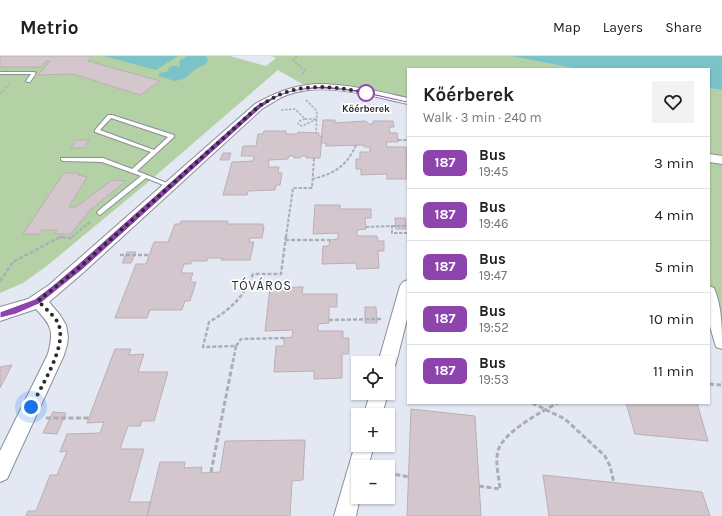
<!DOCTYPE html>
<html lang="en">
<head>
<meta charset="utf-8">
<style>
	:root { --surface:#fff; --page:#f2f2f2; --text:#222; --muted:#767676; --line:#e0e0e0 }
	body { margin:0; font-family:Karla,sans-serif; background:var(--page); color:var(--text); height:100vh; display:flex; flex-direction:column; font-size:15px; white-space:nowrap }
	* { box-sizing:border-box; margin:0 }
	p { font-size:13px; color:var(--muted) }
	.icon { flex:none; width:22px; height:22px; fill:none; stroke:currentColor; stroke-width:2; stroke-linecap:round; stroke-linejoin:round }
	.map { position:relative; flex:1; overflow:hidden }
	.side { position:absolute; left:407px; top:12px; width:303px; height:336px; display:flex; flex-direction:column; background:var(--surface); border-radius:0px; box-shadow:0 1px 3px #0004 }
	.side>* { flex:none }
	.badge { padding:0 8px; border-radius:6px; font-size:14px; line-height:26px }
	.fabs { position:absolute; left:351px; top:300px; display:grid; gap:8px }
	.fabs a { display:grid; place-items:center; width:44px; height:44px; border-radius:0px; background:var(--surface); box-shadow:0 1px 3px #0004; font-size:20px }
	.you { position:absolute; width:20px; height:20px; margin:-10px; border:3px solid #fff; border-radius:50%; background:#1a73e8; box-shadow:0 0 0 6px #1a73e833 }
	.map>.badge { position:absolute; translate:-50% -50%; box-shadow:0 0 0 2px #fff }
	.round { display:grid; place-items:center; flex:none; width:42px; height:42px; border-radius:0px; background:var(--page) }
	.headline { display:flex; align-items:center; justify-content:space-between; height:68px; padding:0 16px }
	h1 { font-size:19px; font-weight:700; line-height:30px }
	ul { padding:0; list-style:none }
	li { display:flex; align-items:center; gap:12px; height:52px; padding:0 16px; border-top:1px solid var(--line) }
	li div { flex:1 }
	li b { display:block; font-size:15px }
	li em { font-style:normal }
	li .badge { min-width:44px; font-weight:700; text-align:center }
	header { display:flex; align-items:center; gap:24px; box-sizing:border-box; height:56px; padding:0 20px; background:var(--surface); border-bottom:1px solid var(--line) }
	header strong { font-size:19px }
	nav { display:flex; gap:22px; margin-inline-start:auto; font-size:14px }
	.map>svg:first-child { display:block }
	.green { fill:#b4d1a5 }
	.water { fill:#7bc3c8 }
	.building { fill:#d3c6cc; stroke:#bbafb4 }
	.lines { fill:none; stroke-linecap:round; stroke-linejoin:round }
	.service-casing { stroke:#8a8f99; stroke-width:2 }
	.minor-casing { stroke:#8a8f99; stroke-width:2 }
	.path-far3 { stroke:#aaaeb6; stroke-width:1.5; stroke-dasharray:2.5 1.5; stroke-linecap:butt }
	.path-far2 { stroke:#aaaeb6; stroke-width:2; stroke-dasharray:3.5 1.5; stroke-linecap:butt }
	.path-far1 { stroke:#aaaeb6; stroke-width:2.5; stroke-dasharray:4 2; stroke-linecap:butt }
	.path { stroke:#aaaeb6; stroke-width:3; stroke-dasharray:5 2.5; stroke-linecap:butt }
	.service { fill:#fff; fill-rule:evenodd }
	.minor { fill:#fff; fill-rule:evenodd }
	.line { fill:#8e44ad; stroke:#fff }
	.walk { stroke:#2a2c30; stroke-width:4; stroke-dasharray:0 7.2 }
	.stop-dot { fill:#fff; stroke:#8e44ad; stroke-width:2 }
	.labels { text-anchor:middle; dominant-baseline:central; stroke-width:3.5; stroke-linejoin:round; paint-order:stroke }
	.far-stop-label { font-size:10px; font-weight:bold; fill:#2a2c30; stroke:#fff }
	.neighbourhood-label { font-size:13px; letter-spacing:1px; fill:#2a2c30; stroke:#fff }
</style>
</head>
<body>
<header>
<strong>Metrio</strong>
<nav><a>Map</a><a>Layers</a><a>Share</a></nav>
</header>
<div class="map">
<svg width="722" height="460" viewBox="0 0 722 460">
	<rect width="100%" height="100%" fill="#e3e8f3"/>
	<path class="green" d="M0,0H230L266,10L276,2L271,0H510L578,13H408V45L359,35L309,32L278,14L147,127L48,209L23,227L0,237Z
		M709,32L722,34V286L709,236Z"/>
	<path class="water" d="M104,0H178L156,14Z
		M187,0H206L208,4L206,8L197,12L184,23L175,25L158,20L160,17L169,15L168,13C170,9 176,9 180,11L179,5Z
		M510,0H722V34L709,32V13H578Z"/>
	<path class="building" d="M0,0H92L88,5L160,25L140,39L73,18L38,19L50,5H46L41,11H0Z
		M323,64H335V67L366,65L369,68H373V65H393L394,71H389L390,77H397L398,86H386L387,91H406L408,123H387V118L361,119V113H356V103H360V96H370V91H364V89L326,90V87H321Z
		M264,75H286V78H297L298,76L319,77V80H322L320,102H306L307,100H301L300,102H294V100H289L288,103L269,104L268,111H279L278,117H282L280,129H276L275,134L248,135L247,139H223L232,106L253,105L254,100H241L243,90H256L258,78H263Z
		M76,84H89L84,92H71Z
		M223,97H231L229,104H220Z
		M64,117H79L78,119L87,121L69,151H76L112,124L126,125L90,154L71,178H54L57,174H42L40,178H23Z
		M315,149H340V153H371V162H365L366,173L357,174V180H377L378,185H384V195H378L379,212L357,213L356,207L322,208L323,190H329L330,184L338,183V177L313,178Z
		M395,162H405L406,173H396Z
		M181,165H228L227,168H263V171H264L262,182H250L249,186H254L250,204H221L222,202H208L207,205H191V208H184L181,217H193L190,226H196L190,245H185L182,254H150L147,262H115L136,208H146L154,186H168L175,168H180Z
		M127,196H136L131,207H122Z
		M303,231L302,238H337V251H329V267L318,268V275H343V282H349V298H342V322L314,323V315L274,316L276,290H284V282L292,281L293,274L265,275L270,232Z
		M365,251H376L377,267H365Z
		M115,293H131L129,299L144,298L138,316H168L154,365H142L140,370H128L120,393H144L129,446H151L147,460H26L28,455H36L50,419H57L67,395L60,396L67,378L100,377L104,366L87,367Z
		M12,309L0,332V311Z
		M626,347H697L708,385L635,378Z
		M411,353L475,360L481,460H407Z
		M53,356L66,357L57,378L43,377Z
		M305,384L303,424L292,425L290,460H147L160,406H185L184,412L202,411L201,417L220,416L225,385Z
		M543,419L702,436L710,460H549Z"/>
	<g class="lines">
		<g class="service-casing">
			<path id="service" d="M0,16H34L36,17L30,26H28L26,25L31,18H0Z
				M108,59H112L174,79V81L137,115L172,129L173,130L172,131H168L146,122L100,159L97,157L98,155L141,120L102,106L63,105L61,104V102H103L132,113L151,96L95,76V74ZM111,62L168,81L154,94L100,74Z"/>
		</g>
		<g class="minor-casing">
			<path id="minor" d="M316,28C348,28 377,35 408,42V48C370,40 325,25 287,39C278,42 271,48 263,52L85,215L49,246L60,259L66,269L68,281L67,289L64,299L7,423L0,426V395L48,298C54,275 52,270 36,253L0,265V251L28,243L49,229L255,48C277,36 292,30 316,28Z
				M709,98L722,100V108L709,106Z
				M408,224V259L396,307L393,313L388,315V307H378L400,230L403,226Z
				M709,230L714,232C722,251 722,272 722,293L716,291L709,267Z
				M370,337H388L382,359H364Z
				M357,382L358,389H374L368,411H358V441H360L356,460H334Z"/>
		</g>
		<path class="path-far3" d="M297,0L293,4L305,14L301,20
			M0,38L9,28
			M306,44L317,55L316,77
			M281,54L295,53L305,63L299,65L298,68L302,70L317,63
			M305,63H317"/>
		<path class="path-far2" d="M398,84H408
			M312,123C334,118 347,110 356,89
			M392,170H408
			M366,171L392,170V177H408
			M59,181H65
			M72,181L91,165
			M286,181L293,132H312L314,102"/>
		<path class="path-far1" d="M285,184H330
			M120,199H150
			M0,225L13,206L60,181L71,182L73,180
			M329,264L381,263
			M236,290L241,283L284,282
			M233,306L236,290L203,291L209,266C230,254 244,241 253,218H281L286,180"/>
		<path class="path" d="M709,328L721,329
			M532,347L565,363L605,400L610,410L614,427
			M46,362H89
			M211,416L233,305
			M388,417L409,421
			M479,430L500,433C499,421 495,407 498,395C502,377 542,355 558,347"/>
		<use href="#service" class="service"/>
		<use href="#minor" class="minor"/>
	</g>
	<path class="line" d="M324,30L359,34L411,46L408,47C368,39 320,24 280,40C273,43 267,48 261,52L82,214L57,234L41,247L16,258L0,262V256L35,243L52,230L77,209L257,49C282,35 295,32 324,30Z"/>
	<g class="lines">
		<path class="walk" d="M31,351C41,330 70,287 57,265C52,258 44,251 38,245L80,211L259,50C268,45 277,39 287,36C314,27 345,32 371,38L366,37"/>
	</g>
	<circle class="stop-dot" cx="366" cy="37" r="8"/>
	<g class="labels">
		<g class="far-stop-label">
			<text x="366" y="53">Kőérberek</text>
		</g>
		<g class="neighbourhood-label">
			<text x="262" y="229">TÓVÁROS</text>
		</g>
	</g>
</svg>
<div class="fabs">
<a><svg class="icon" aria-label="locate" viewBox="0 0 24 24"><circle cx="12" cy="12" r="6"/><path d="M12 2v4M12 18v4M2 12h4M18 12h4"/></svg></a>
<a>+</a>
<a>−</a>
</div>
<div class="you" style="left:31px;top:351px"></div>
<section class="side">
<div class="headline"><div><h1>Kőérberek</h1><p>Walk · 3 min · 240 m</p></div><a class="round"><svg class="icon" aria-label="heart" viewBox="0 0 24 24"><path d="M12 20l-8-8c-3-5 5-10 8-4 3-6 11-1 8 4z"/></svg></a></div>
<ul>
<li><span class="badge" style="background:#8e44ad;color:#fff">187</span><div><b>Bus</b><p>19:45</p></div><em>3 min</em></li>
<li><span class="badge" style="background:#8e44ad;color:#fff">187</span><div><b>Bus</b><p>19:46</p></div><em>4 min</em></li>
<li><span class="badge" style="background:#8e44ad;color:#fff">187</span><div><b>Bus</b><p>19:47</p></div><em>5 min</em></li>
<li><span class="badge" style="background:#8e44ad;color:#fff">187</span><div><b>Bus</b><p>19:52</p></div><em>10 min</em></li>
<li><span class="badge" style="background:#8e44ad;color:#fff">187</span><div><b>Bus</b><p>19:53</p></div><em>11 min</em></li>
</ul>
</section>
</div>
</body>
</html>
